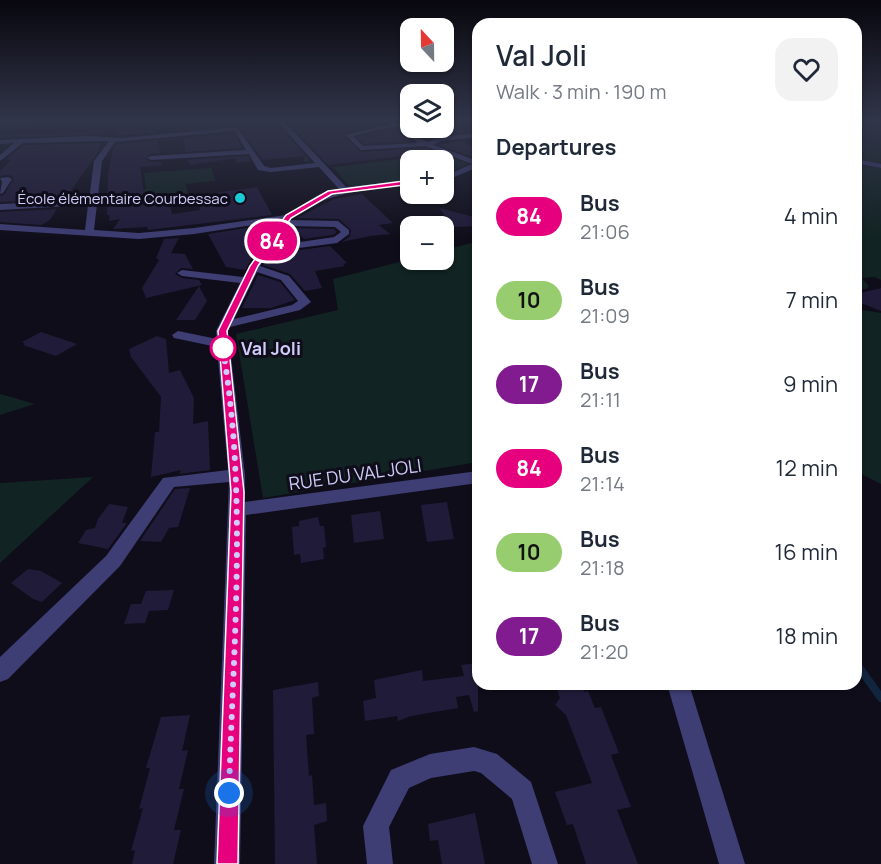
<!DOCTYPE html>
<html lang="en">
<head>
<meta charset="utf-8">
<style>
	:root { --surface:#fff; --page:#f2f2f3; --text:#1f2937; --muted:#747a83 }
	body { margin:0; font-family:Manrope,sans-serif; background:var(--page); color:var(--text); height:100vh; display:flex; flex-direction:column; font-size:22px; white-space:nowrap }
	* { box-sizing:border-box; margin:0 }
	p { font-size:20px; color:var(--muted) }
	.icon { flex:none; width:33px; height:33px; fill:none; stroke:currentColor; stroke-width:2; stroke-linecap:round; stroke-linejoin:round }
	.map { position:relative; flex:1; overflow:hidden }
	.drawer { position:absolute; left:472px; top:18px; width:390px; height:672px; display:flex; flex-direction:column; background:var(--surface); border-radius:18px; box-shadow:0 2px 4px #0004 }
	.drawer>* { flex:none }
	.badge { padding:0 12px; border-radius:20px; font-size:21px; line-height:39px }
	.needle { width:39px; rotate:338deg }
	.tools { position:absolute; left:400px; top:18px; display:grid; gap:12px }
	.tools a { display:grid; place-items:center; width:54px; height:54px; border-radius:12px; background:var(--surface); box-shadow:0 2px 4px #0004; font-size:30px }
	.you { position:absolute; width:30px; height:30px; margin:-15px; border:4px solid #fff; border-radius:50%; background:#1a73e8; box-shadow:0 0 0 9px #1a73e833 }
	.map>.badge { position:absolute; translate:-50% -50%; box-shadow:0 0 0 3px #fff }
	h2 { padding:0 24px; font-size:22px; line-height:54px }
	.round { display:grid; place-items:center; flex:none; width:63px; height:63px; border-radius:18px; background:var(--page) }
	.overview { display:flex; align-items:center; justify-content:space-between; height:102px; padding:0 24px }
	h1 { font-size:28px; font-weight:600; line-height:45px }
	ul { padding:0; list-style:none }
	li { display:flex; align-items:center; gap:18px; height:84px; padding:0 24px }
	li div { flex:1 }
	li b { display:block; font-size:22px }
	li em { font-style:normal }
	li .badge { min-width:66px; font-weight:700; text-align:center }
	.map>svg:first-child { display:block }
	.green { fill:#112322 }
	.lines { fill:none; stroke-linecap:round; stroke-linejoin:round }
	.stream { stroke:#12253e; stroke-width:8 }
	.building { fill:#201b39 }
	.minor { fill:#3e3d74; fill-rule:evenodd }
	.tertiary { fill:#3e3d74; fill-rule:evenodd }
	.line { fill:#e6007e; stroke:#fff; stroke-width:1.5 }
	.walk { stroke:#d0ccf9; stroke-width:6; stroke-dasharray:0 10.8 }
	.poi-dot { fill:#1acad7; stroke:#0f0d1a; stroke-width:2 }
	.stop-dot { fill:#fff; stroke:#e6007e; stroke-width:3 }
	.labels { text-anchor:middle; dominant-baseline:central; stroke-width:6; stroke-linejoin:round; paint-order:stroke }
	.far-poi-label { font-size:15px; fill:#d0ccf9; stroke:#0f0d1a; text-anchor:end }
	.stop-label { font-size:18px; font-weight:bold; fill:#d0ccf9; stroke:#0f0d1a; text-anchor:start }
	.street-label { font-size:18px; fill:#d0ccf9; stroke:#0f0d1a }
</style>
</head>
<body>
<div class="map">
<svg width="881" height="864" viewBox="0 0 881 864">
	<rect width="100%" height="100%" fill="#0f0d1a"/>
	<path class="green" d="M0,120H214L0,129Z
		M856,120H881V164L857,159Z
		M442,154L469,164L444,175V160H411V180L355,186L348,185L333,167Z
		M856,163L881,168V280L874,277L862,278L869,286L866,289L857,290Z
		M211,168L216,181L186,184L188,194L142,200L141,189H146L144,173Z
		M475,242L478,245V462L263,498L236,334L338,310L333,279L411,259L444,260V250Z
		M857,309L881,313V484L857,472Z
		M0,394L35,404L0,415Z
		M93,477L0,563V483Z"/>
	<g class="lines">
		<path class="stream" d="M856,663L881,698"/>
	</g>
	<path class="building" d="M256,120H274L310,161L304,162V156L263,160L237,125L181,129Z
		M286,120H388L389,122L344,133L343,135L361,152L425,148L435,152L328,165Z
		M444,122L466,132L440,135L427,140L413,131L424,128H444Z
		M137,127L134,131L155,129L156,133L115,135L116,128Z
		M396,128L412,141L364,144L357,137Z
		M104,130L103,135L0,138V135Z
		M234,133L242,148L186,152L183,138Z
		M157,140L160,153L150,154L145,159L151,162H162V165L140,167L145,202L169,199L172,214L200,210L198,200L210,199L208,194L257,187L272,215L148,230L147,227L113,229L120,219L109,221L110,215H107L108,174L113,149L116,144Z
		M462,141L478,151V159L439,145Z
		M100,143L99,151L65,199L0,202V196L5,194L14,178L9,175L0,176V171L11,160L6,159L24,145Z
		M248,156L251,161L236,163L235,158L190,165L188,160Z
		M362,194L393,223L379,225L390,234L370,236L342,242L350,236L351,230L339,219L297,218L334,199Z
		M439,208L478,218V226L454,227Z
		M57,209L50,220L41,225L0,222V212Z
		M272,224L245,270L226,267L208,234Z
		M293,228L334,229L337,232L333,235L304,239Z
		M179,238L171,253L185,254L193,269L181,268L175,274L182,278L199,280L202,285L146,298L142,288L159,260L156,258L164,239Z
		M330,246L347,263L343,264L345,266L315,271L322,288L305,291L290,274L263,265L270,254Z
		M258,275L280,282L295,300L271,308H242Z
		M199,286L207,301L195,320H176Z
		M881,288V311L856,301V294Z
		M41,332L77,344L56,356L23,345L25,344L22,342Z
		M157,336L166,339L169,373L180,370L194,398L193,424L208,421L210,470L179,474L181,470L151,477L155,432H159L161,397L131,357L129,349Z
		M190,488L178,527L169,528L161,542L140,541L175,489Z
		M447,502L454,539L427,542L421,505Z
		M109,504L128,507L122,523H127L108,549L78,543L86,530L95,528L98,519Z
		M380,511L384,539L354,543L351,515Z
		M318,517L320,526H324L326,547L323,548L324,559L301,563L300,554L294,555L292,527L299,526V521Z
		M28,569L41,571L62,583L42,602L33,599L11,583Z
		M174,590L168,610L149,611L145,623L124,624L131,604H141L146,591Z
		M478,663V711L474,712L469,695L456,697L458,708L411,716L398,721L397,716L365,721L363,701L376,698L374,680L422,670L423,681L464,676L461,665Z
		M318,682L319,696L312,698L314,734L306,735L309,776L312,775L314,805L326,803L327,821L314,825L317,864H275L273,690Z
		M555,684H581L584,692L588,691L595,708L601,707L619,753L611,755L631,807L617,810L638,864H586L573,824L567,825L555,792L592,783L566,715L555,705L560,698Z
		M190,715L182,751L188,750L179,789H184L174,830H181L173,864H132L135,850L131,851L143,808L139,809L150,768H146L161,717Z
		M475,813L485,864H442L438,840L430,841L428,824Z"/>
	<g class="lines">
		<path class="minor" d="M276,120H283L346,187L411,180V184C368,190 325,191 290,220L338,221L349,230V234L337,243L269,252L260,266L289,276L311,302L300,310L230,327L228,331L245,475V502L478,471V483L246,515L240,864H214L229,482L174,487L120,566L8,679L0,682V657L106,556L163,478L228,470L217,347L174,338L172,335L178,331L217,339L216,331L240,283L182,276L177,273L182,270L243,277L279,221L194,234L139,239L0,230V224L85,230L88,205L0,210V204L89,200L94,161L109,141L23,143L0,161V155L14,143L0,144V140L88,136L123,138L237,127L264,166L271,168L315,163ZM235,131L246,150L151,156L147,158L151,160L249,154L258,170L271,172L319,167L339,189L318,195L286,215L194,228L139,233L94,230L102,161L115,142ZM287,226L335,227L341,232L334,237L273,246ZM257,272L281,280L298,301L292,305L234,319Z
			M392,120H399L414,135L427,142L440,137L478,133V137L441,141L433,145L478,161V167L447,180L444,179V176L472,164L425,146L361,150L345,135L394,123ZM397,126L418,143L363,146L353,136Z
			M856,159L881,164V168L856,163Z
			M8,177L12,179L3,193L0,194L2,182L0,178Z
			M478,192V202H473L474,195Z
			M474,747L497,754L531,782L558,864H532L512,799L481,773L474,771L431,778L409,788L389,827L393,864H367L363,826L391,770L430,754Z"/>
		<path class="tertiary" d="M667,684H689L745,864H719Z"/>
	</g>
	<linearGradient id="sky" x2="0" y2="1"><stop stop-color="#08070e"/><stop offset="0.5" stop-color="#313549"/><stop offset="1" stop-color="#313549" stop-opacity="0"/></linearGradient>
	<rect width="881" height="241" fill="url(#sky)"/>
	<path class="line" d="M411,180L413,184L332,194L291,218L258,266L227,331L244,492L238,864H217L231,492L218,331L250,266L286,215L328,191Z"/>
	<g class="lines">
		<path class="walk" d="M223,348L222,344C248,492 233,644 229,793"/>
	</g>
	<circle class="poi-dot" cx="240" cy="198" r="6"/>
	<circle class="stop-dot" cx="223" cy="348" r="12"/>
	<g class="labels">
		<g class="far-poi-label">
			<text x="228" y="198">École élémentaire Courbessac</text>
		</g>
		<g class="stop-label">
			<text x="241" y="348">Val Joli</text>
		</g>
		<g class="street-label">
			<text transform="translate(355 474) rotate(-8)">RUE DU VAL JOLI</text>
		</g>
	</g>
</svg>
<div class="tools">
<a><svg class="needle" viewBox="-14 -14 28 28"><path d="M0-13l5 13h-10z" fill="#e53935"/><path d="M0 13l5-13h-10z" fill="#747a83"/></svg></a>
<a><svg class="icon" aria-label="layers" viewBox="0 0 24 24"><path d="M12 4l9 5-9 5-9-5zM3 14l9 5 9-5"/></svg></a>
<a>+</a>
<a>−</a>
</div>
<div class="you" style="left:229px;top:793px"></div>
<b class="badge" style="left:272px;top:241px;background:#e6007e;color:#fff">84</b>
<section class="drawer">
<div class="overview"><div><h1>Val Joli</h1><p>Walk · 3 min · 190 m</p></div><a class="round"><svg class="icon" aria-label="heart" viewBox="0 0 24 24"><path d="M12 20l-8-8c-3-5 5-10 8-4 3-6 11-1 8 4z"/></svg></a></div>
<h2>Departures</h2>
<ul>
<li><span class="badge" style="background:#e6007e;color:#fff">84</span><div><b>Bus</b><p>21:06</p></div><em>4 min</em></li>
<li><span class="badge" style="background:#97cd6e;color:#111">10</span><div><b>Bus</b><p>21:09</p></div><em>7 min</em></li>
<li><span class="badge" style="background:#821b8f;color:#fff">17</span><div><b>Bus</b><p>21:11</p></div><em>9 min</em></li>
<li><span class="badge" style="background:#e6007e;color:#fff">84</span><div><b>Bus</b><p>21:14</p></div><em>12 min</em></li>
<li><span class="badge" style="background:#97cd6e;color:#111">10</span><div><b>Bus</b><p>21:18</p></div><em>16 min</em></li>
<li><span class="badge" style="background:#821b8f;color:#fff">17</span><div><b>Bus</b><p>21:20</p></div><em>18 min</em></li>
</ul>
</section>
</div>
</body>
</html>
